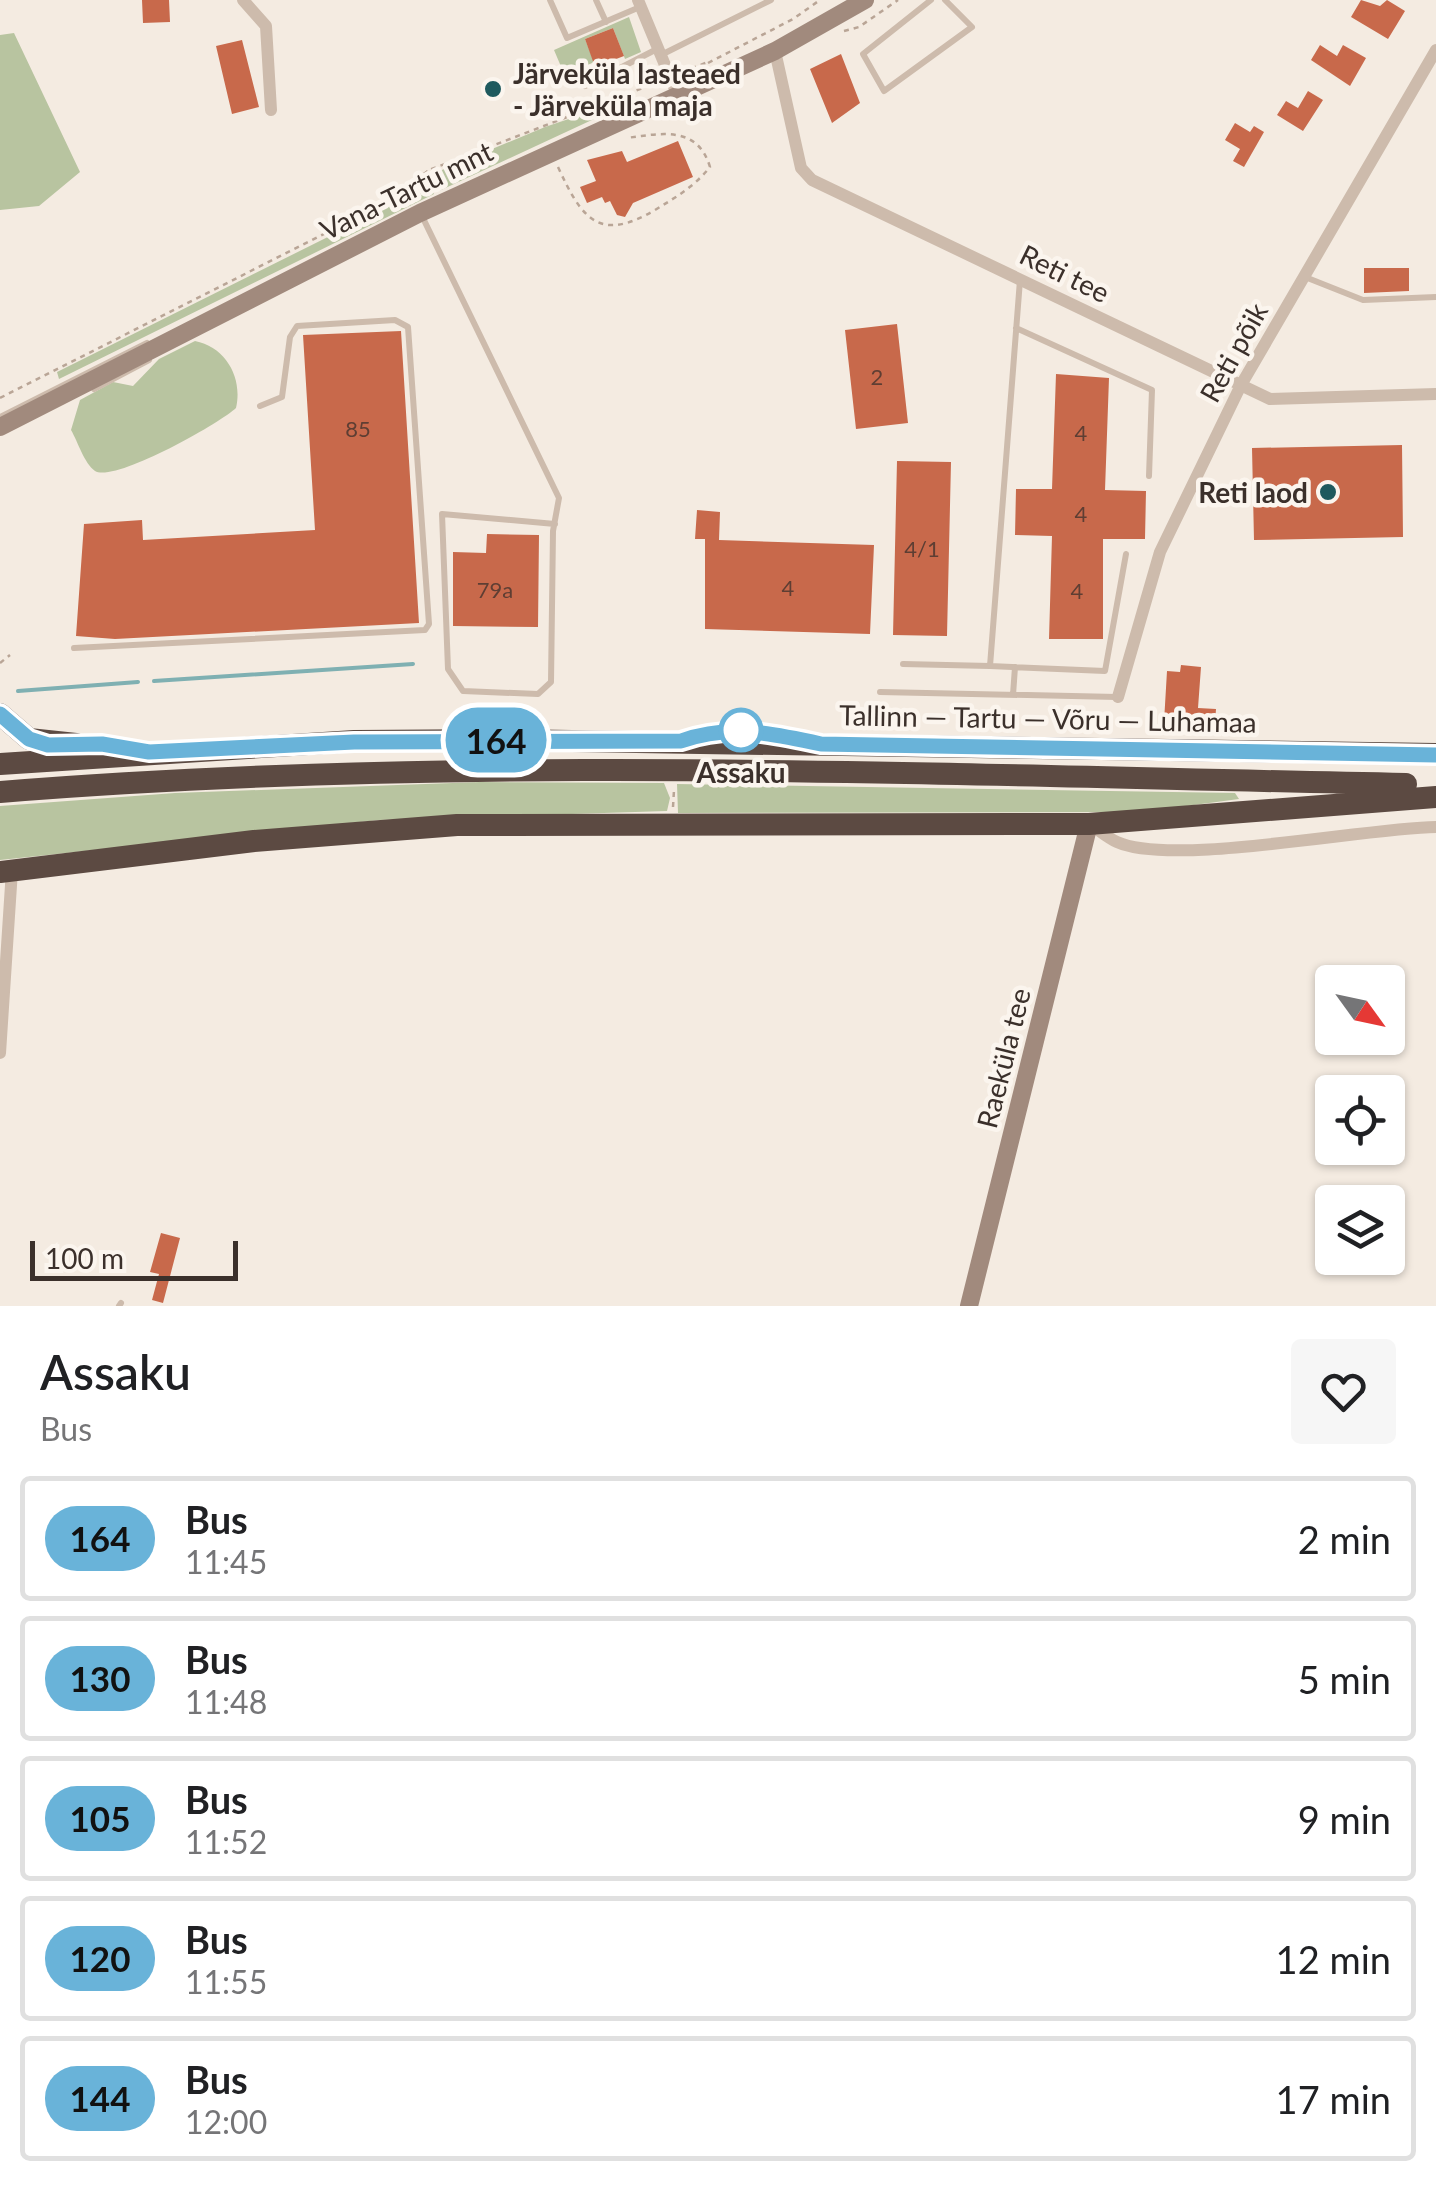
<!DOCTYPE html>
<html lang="en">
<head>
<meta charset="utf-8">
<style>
	:root { --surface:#fff; --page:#f6f6f6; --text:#202124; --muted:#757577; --line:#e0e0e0 }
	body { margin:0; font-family:Lato,sans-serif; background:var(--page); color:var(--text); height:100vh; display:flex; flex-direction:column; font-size:38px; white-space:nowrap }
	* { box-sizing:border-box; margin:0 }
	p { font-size:32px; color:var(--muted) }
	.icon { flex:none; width:55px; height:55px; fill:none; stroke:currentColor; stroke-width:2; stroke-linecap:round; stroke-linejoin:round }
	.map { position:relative; height:1306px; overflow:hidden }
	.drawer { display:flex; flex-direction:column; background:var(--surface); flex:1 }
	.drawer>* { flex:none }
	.badge { padding:0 20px; border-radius:32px; font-size:35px; line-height:65px }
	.needle { width:65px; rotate:123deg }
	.fabs { position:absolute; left:1315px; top:965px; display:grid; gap:20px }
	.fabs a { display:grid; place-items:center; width:90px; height:90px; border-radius:10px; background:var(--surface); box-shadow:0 2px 8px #0004; font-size:50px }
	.scale { position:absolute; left:30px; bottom:25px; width:208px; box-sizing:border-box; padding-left:10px; border:5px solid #3b302b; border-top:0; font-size:28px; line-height:35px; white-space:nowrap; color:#3b302b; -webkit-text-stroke:8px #fbf5ee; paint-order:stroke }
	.map>.badge { position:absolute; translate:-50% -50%; box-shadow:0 0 0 5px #fff }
	.round { display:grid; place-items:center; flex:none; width:105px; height:105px; border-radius:10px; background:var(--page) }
	.summary { display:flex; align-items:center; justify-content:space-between; height:170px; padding:0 40px }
	h1 { font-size:48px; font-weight:600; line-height:75px }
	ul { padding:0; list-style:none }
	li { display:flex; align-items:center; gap:30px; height:125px; margin:0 20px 15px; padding:0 20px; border:5px solid var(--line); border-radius:10px }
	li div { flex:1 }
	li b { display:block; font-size:38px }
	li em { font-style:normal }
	li .badge { min-width:110px; font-weight:700; text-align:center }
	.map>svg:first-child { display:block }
	.green { fill:#b8c4a0 }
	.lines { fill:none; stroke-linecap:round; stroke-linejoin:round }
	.stream { stroke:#7fb0b2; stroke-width:4 }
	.building { fill:#c8694b }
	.path { stroke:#b9a596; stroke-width:2.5; stroke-dasharray:5 5; stroke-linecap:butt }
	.lane { stroke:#cdbbac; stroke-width:6 }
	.street { stroke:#cdbbac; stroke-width:12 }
	.secondary { stroke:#a18a7d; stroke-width:18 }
	.highway { stroke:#5c4a42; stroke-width:22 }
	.line-casing { stroke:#fff; stroke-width:22 }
	.line { stroke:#69b3d9; stroke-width:15 }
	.poi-dot { fill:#1f5a5e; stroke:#fbf5ee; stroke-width:4 }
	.stop-dot { fill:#fff; stroke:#69b3d9; stroke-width:5 }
	.labels { text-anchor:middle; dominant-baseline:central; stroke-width:9; stroke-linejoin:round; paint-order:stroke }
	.number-label { font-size:22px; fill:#5e3e33 }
	.poi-label { font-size:28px; font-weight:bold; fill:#3b302b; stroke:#fbf5ee; text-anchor:start }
	.street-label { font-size:28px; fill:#3b302b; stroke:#fbf5ee }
	.stop-label { font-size:28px; font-weight:bold; fill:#3b302b; stroke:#fbf5ee }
</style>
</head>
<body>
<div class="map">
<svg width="1436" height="1306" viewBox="0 0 1436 1306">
	<rect width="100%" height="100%" fill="#f4ebe1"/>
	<path class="green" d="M629,17L641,52L625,59L613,28L585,39L594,62L565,76L554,50Z
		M14,33L80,172L39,206L0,210V35Z
		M625,100L622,106L439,191L434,176L437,172L545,127Z
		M424,177L434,194L59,379L57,372L388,207Z
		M195,341C226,347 243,378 236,408C219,424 114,483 95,471C84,463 78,442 71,430L80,400L113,382L133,386L159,359Z
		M480,782L664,783L670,798L667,811L379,820L0,860V806L175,793Z
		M677,784L1235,793L1239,799L1141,812L678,813Z"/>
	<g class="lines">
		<path class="stream" d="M154,681L413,664
			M18,691L138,682"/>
	</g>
	<path class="building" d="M142,0H169L170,22L143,23Z
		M1361,0L1380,6L1387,0L1405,11L1388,39L1351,17Z
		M613,28L624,56L595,67L585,39Z
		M242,40L259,107L232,114L216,46Z
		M1320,45L1337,56L1343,45L1366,58L1350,86L1311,60Z
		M841,54L860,103L832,123L810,69Z
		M1308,91L1323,100L1303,131L1277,115L1286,101L1298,108Z
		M1235,123L1250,132L1254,126L1264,132L1244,167L1233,161L1240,149L1225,140Z
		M678,141L693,177L633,203L625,217L617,215L610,201L605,203L602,197L587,203L580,187L596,181L587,160L622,151L627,162Z
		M1364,268H1409V291L1364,293Z
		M897,324L908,423L856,429L845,330Z
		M401,331L419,623L115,639L76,636L84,524L142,520L143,540L315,530L303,335Z
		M1056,374L1109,378L1105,490L1146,491L1145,539H1103V639H1049L1052,536L1015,535L1016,489H1052Z
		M1402,445L1403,537L1254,540L1252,448Z
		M897,461L951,462L947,636L893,635Z
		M697,510L720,512L719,540L874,545L870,634L705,629V539H695Z
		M487,534L539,535L538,627L453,626V552L486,553Z
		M1181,665L1201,667L1198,708L1216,709L1215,723L1164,722L1167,671L1180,672Z
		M161,1233L180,1238L163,1303L152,1300L159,1274L150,1272Z"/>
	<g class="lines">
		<path class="path" d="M844,31L859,27L898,0
			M708,63L793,19L820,0
			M682,72L708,62
			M648,85L651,69
			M558,167C582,219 599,243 655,210C676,197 694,187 710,167C697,124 659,134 626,138
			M434,187L429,170L656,83
			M0,398L389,201L429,170
			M0,663L10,655
			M673,807L674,790"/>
		<path class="lane" d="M550,0L567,38L640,7
			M596,0L606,22
			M931,0L863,54L884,91L972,27L945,0
			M661,55L771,0
			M585,86L657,49
			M421,214L559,498L553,531L551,682L538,694L463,691L448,669L442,514L555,524
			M1305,277L1363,300L1436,297
			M1020,280L990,666L1105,671L1126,554
			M1016,328L1152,390L1149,476
			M94,389L149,360
			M0,417L147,343
			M74,648L425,630L429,624L408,327L395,320L297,326L290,337L282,397L260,406
			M903,664L990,666
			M880,692L1117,697
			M1013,695L1015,667
			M699,735L742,729L776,734
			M119,1306L121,1303"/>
		<path class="street" d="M243,0L266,26L271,110
			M638,0L677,94
			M775,51L801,168L812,180L1270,399L1436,394
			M1118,697L1160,552L1241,385L1436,50
			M1091,825C1099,830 1108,838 1117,842C1172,867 1364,828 1436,827
			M0,1053L12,870"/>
		<path class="secondary" d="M0,427L420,213L775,51L865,0
			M969,1306L1089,824"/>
		<path class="highway" d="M0,714L29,739L76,744
			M0,764L354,741L504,740L1436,754
			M0,792C468,754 937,775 1406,784
			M0,872L254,841L457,825L1089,824L1436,797"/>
	</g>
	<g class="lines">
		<g class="line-casing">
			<path id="line" d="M0,714L29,739L48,745L102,744L149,752L354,742L681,741C730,724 771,733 821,744L1436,755"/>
		</g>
		<use href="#line" class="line"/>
	</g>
	<g class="poi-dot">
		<circle cx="493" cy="89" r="10"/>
		<circle cx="1328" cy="492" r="10"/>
	</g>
	<circle class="stop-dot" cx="741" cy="730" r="20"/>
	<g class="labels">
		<g class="number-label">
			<text x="877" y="376">2</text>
			<text x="358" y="428">85</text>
			<text x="1081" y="432">4</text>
			<text x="1081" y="513">4</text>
			<text x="922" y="548">4/1</text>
			<text x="788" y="587">4</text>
			<text x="495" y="589">79a</text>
			<text x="1077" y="590">4</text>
		</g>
		<g class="poi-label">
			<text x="513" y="73">Järveküla lasteaed<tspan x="513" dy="32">- Järveküla maja</tspan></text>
			<text x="1308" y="492" text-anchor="end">Reti laod</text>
		</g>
		<g class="street-label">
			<text transform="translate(406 190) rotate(-26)">Vana-Tartu mnt</text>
			<text transform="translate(1065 273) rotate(26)">Reti tee</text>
			<text transform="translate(1233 352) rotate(-61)">Reti põik</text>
			<text transform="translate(1048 718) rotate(1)">Tallinn — Tartu — Võru — Luhamaa</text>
			<text transform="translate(1003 1058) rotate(-76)">Raeküla tee</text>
		</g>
		<g class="stop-label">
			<text x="741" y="772">Assaku</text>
		</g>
	</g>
</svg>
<div class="fabs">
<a><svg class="needle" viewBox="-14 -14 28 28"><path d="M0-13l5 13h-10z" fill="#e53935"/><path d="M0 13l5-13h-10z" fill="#757577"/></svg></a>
<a><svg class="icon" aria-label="locate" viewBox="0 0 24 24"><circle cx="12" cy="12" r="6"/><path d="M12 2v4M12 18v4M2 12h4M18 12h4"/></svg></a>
<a><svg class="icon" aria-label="layers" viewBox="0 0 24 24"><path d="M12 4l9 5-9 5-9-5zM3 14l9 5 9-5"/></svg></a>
</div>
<div class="scale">100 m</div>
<b class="badge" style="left:496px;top:740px;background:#69b3d9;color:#111">164</b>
</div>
<section class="drawer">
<div class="summary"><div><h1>Assaku</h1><p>Bus</p></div><a class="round"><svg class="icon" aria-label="heart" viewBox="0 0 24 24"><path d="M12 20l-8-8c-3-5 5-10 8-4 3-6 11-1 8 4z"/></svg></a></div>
<ul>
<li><span class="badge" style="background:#69b3d9;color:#111">164</span><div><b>Bus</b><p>11:45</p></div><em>2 min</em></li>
<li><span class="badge" style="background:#69b3d9;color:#111">130</span><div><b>Bus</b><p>11:48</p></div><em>5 min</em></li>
<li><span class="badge" style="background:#69b3d9;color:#111">105</span><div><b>Bus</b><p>11:52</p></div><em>9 min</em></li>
<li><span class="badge" style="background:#69b3d9;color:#111">120</span><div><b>Bus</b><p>11:55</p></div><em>12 min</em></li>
<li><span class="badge" style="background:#69b3d9;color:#111">144</span><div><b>Bus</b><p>12:00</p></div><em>17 min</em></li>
</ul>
</section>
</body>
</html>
